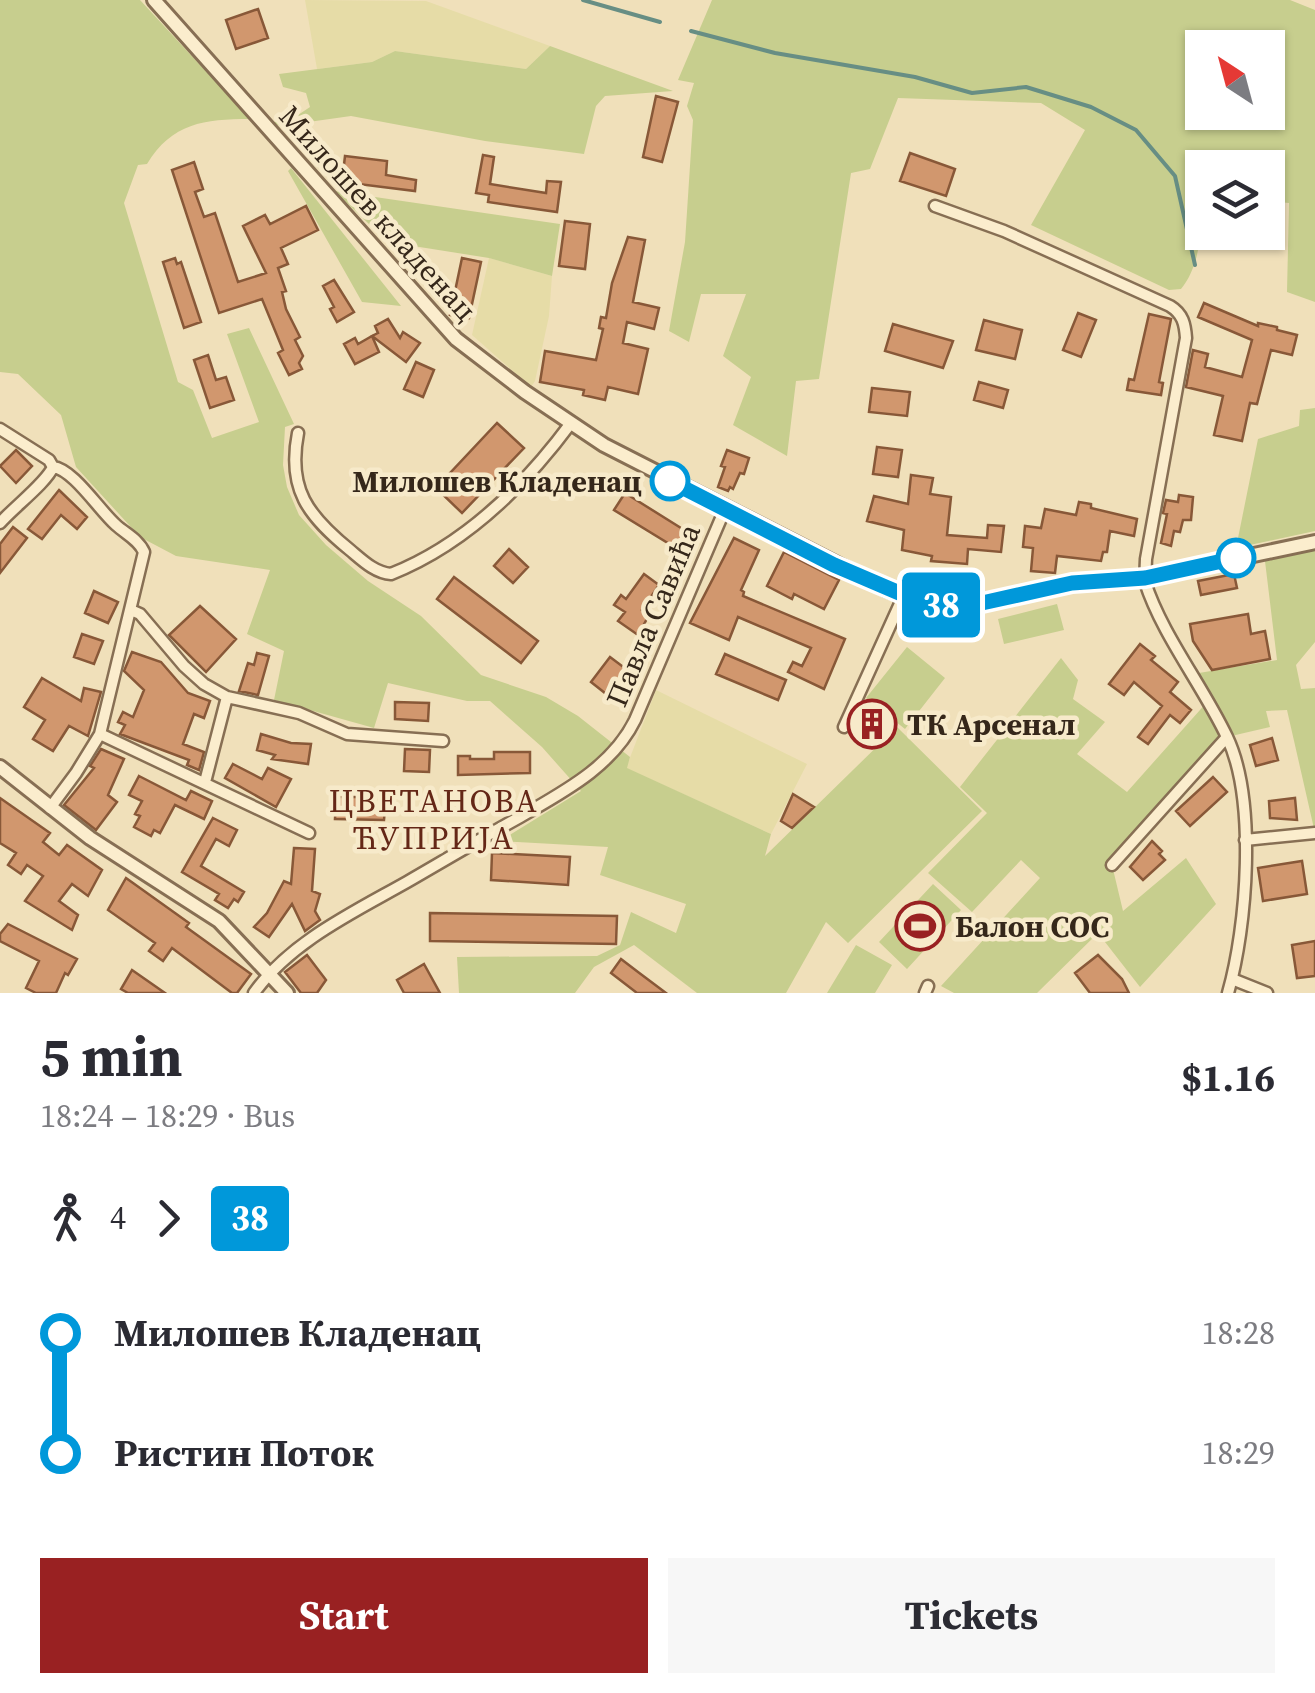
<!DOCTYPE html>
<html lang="en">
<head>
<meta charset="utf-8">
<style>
	:root { --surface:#fff; --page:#f7f7f7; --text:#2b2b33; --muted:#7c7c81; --accent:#992122 }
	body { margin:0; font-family:"Source Serif 4",serif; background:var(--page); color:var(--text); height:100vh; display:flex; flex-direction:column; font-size:38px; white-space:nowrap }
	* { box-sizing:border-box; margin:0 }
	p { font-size:32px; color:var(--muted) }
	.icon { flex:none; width:55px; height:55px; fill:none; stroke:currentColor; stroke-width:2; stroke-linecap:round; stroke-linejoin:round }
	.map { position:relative; height:993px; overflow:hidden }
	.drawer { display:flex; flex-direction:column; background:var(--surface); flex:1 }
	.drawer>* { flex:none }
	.badge { padding:0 20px; border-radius:8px; font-size:35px; line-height:65px }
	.needle { width:65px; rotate:324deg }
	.buttons { position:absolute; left:1185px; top:30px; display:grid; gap:20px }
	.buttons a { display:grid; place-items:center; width:100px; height:100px; border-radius:0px; background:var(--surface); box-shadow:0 2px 8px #0004; font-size:50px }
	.map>.badge { position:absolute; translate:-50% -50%; box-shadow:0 0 0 5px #fff }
	.legs { display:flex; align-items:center; gap:15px; height:110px; padding:0 40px; font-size:32px }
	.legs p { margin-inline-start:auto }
	.headline { display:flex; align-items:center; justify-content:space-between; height:170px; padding:0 40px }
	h1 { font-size:55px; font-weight:700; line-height:75px }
	.primary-button { display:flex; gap:20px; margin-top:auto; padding:20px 40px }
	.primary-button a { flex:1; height:115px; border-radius:0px; background:var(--accent); color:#fff; font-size:40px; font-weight:700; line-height:115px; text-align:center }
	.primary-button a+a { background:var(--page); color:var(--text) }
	ul { padding:0 40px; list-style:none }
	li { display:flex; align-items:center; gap:35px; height:120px; font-size:38px }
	li i { display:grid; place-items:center; width:15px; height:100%; margin:0 12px; background:currentColor }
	li i::after { content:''; width:25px; height:25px; margin:-12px; border:8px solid; border-radius:50%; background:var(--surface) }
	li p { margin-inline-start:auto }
	li:first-child i { background:linear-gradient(#0000 50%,currentColor 0) }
	li:last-child i { background:linear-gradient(currentColor 50%,#0000 0) }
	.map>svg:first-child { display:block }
	.farmland { fill:#e6dca7 }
	.green { fill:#c7ce8e; fill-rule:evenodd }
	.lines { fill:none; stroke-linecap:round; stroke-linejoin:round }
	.stream { stroke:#678e84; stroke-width:4 }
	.building { fill:#d1976e; stroke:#885838; stroke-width:2.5 }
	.minor-casing { stroke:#876f54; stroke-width:15 }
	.tertiary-casing { stroke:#876f54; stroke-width:18 }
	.minor { stroke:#fbedcd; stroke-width:10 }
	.tertiary { stroke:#fbedcd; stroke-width:12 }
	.line-1-casing { stroke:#fff; stroke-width:22 }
	.line-1 { stroke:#0098da; stroke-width:15 }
	.stop-1-dot { fill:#fff; stroke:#0098da; stroke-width:5 }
	.labels { text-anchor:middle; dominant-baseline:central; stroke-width:9; stroke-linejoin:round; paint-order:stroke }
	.street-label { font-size:30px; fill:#35271a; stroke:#f7eaca }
	.stop-label { font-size:30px; font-weight:bold; fill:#35271a; stroke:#f7eaca; text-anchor:end }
	.poi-label { font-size:30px; font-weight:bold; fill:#35271a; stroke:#f7eaca; text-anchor:start }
	.neighbourhood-label { font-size:32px; letter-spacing:2.5px; fill:#642717; stroke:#f7eaca }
</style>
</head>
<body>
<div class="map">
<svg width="1315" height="993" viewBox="0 0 1315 993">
	<rect width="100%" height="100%" fill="#f0e0ba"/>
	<path class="farmland" d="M305,0L426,1L550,46L526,69L395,51L372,62L317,69Z
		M489,258L552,276L549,316L535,381L531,387L472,335Z
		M656,690L807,764L771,834L626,768Z"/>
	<path class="green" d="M0,0H140L250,119C204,119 172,123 147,164L138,165L124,203L178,382L193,390L212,438L259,422L227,334L249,328L294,424L285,427L283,465L287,487L299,515L326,545L368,581L421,616L481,675L546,697L578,716L630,757L627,768L771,834L765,856L897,727L982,811L848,943L826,922L786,993H697L634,945L594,967L575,993H459L457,957L597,956L620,945L631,912L676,933L686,904L600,875L608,847L500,841L581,791L542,747L490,701H467L388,683L374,728L274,700L284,651L247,634L270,570L176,556L140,537L76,467L61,415L18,374L0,372Z
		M712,0H1290L1315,10V302L1287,292L1289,203L1268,201V168H1202C1202,205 1206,259 1181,289L1169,290L1031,225L1085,130L1041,103L898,98L870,169L851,173L819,379L796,381L787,456L733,425L751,377L723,356L746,294H701L689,342L669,331L685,242L693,120L687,106L694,83L678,80ZM1202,48H1268V112H1202Z
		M550,46L673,91L605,96L596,106L584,154L485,141L351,116L280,126L272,122L289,121L310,107L306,93L283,87L279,74L372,62L395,51L526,69Z
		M291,168L401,306L362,302L288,171Z
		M334,191L560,224L552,276L489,258L388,242Z
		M1315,408V531L1236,548L1258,439L1299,426L1300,410Z
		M1315,542V642L1296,665L1301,689L1315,688V833L1287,710L1266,711L1270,727L1227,737L1112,865L1123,911L1186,858L1216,904L1140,987L1098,933L1037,993H954L941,986L1040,878L1021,860L972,912L928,873L987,813L960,787L1061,658L1078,680L1073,699L1105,722L1077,754L1127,792L1208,701L1193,674L1277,660L1264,553Z
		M1057,604L1064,630L1004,644L998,619Z
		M907,647L945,678L905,729L866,698Z
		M933,884L961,910L907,969L879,942Z
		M856,945L892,965L875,993H827Z"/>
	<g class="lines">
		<path class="stream" d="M583,0L660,22
			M691,31L775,53L915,77L972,93L1026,87L1091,107L1136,130L1175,176L1195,265"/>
	</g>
	<path class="building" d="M258,9L268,38L236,49L226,20Z
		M656,96L678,102L662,162L643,157Z
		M910,153L955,169L946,196L900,181Z
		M483,155L494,157L490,184L546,193L547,181L561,182L557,212L488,202L489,195L476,193Z
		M345,156L387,161L386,175L416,180L415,191L342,182Z
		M194,162L203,189L195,192L204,217L215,213L238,282L266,273L243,226L265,215L270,224L306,206L318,230L281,248L288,264L278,268L286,291L282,292L286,309L300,337L295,340L303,356L299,363L302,369L289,375L278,353L283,350L262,299L219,313L172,170Z
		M565,221L590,224L585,269L559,266Z
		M628,237L645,240L633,302L659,308L654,329L627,322L623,343L648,349L638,394L608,387L605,400L583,395L584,390L540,382L545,351L596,360L603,329L599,328L601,317L606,318L612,283Z
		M175,258L177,264L181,262L201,322L184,328L163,262Z
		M462,258L481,262L469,318L450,315Z
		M334,280L354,312L337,322L330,309L334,307L323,286Z
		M1204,303L1258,326V323L1277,327V330L1297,335L1292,355L1271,350L1257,404L1250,403L1242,441L1214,435L1223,396L1186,387L1193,350L1208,354L1205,367L1242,377L1252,340L1198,317Z
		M1078,313L1096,320L1081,357L1063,350Z
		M1149,314L1171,319L1159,382L1163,383L1161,395L1127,390L1129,379L1134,380Z
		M388,319L400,338L403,332L420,343L406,362L372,336L378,333L375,326Z
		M984,320L1022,330L1015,359L976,350Z
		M893,324L953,341L943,368L885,351Z
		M372,336L379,352L355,364L344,344L355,338L358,344Z
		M208,355L216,380L226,377L234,400L210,408L194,360Z
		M416,362L434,370L423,397L404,389Z
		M979,382L1008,390L1003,408L974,400Z
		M872,388L910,392L907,416L869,412Z
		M497,423L524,448L462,513L436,488Z
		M877,447L902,450L898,477L873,474Z
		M16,450L32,466L16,483L0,466Z
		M727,450L749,458L744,474L740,473L733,489L730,487L728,491L718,487L725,467L721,466Z
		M911,475L933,478L930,494L951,497L947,535L987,538L988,525L1004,526L1001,552L968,549L967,564L931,561L932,556L902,550L904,530L867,521L874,496L908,504Z
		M59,490L87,517L77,529L61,515L42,539L28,529Z
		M625,493L689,533L692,527L701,532L689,556L614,510Z
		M1179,495L1193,497L1191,520H1183L1180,532L1174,531L1171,546L1161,543L1167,514L1163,513L1166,500L1178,502Z
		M1079,502L1091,504V508L1137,519L1134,536L1110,531L1107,552H1103L1101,561L1057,556L1055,573L1031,571L1033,548L1023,547L1025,526L1041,528L1045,509L1076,515Z
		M13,527L27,538L0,573V544Z
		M734,538L759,550L741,590L744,592L743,596L845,639L824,689L788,672L793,662L802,666L811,648L738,617L729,640L690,623Z
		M509,549L528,567L513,583L494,566Z
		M784,552L839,580L824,609L794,594L792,599L767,586Z
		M644,574L659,585L642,610L649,615L638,635L618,621L625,612L614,605L621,595L626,599Z
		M1234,574L1237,588L1201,595L1198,581Z
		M454,577L538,641L521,663L437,599Z
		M94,591L118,602L108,623L85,613Z
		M200,606L236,639L206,672L169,635Z
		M1248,614L1251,634L1265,631L1270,659L1212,670L1193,641L1190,624Z
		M82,634L103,641L94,664L74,657Z
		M1140,644L1155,656L1151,660L1178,682L1170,692L1191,710L1180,723L1170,715L1148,744L1138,737L1162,706L1134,682L1124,695L1109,684Z
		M132,652L161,662L188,693L210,701L204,718L194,714L183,744L204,752L199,770L187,765L189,760L120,734L125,725L118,722L123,712L133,717L144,690L124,671Z
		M257,653L269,656L258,695L239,691L248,663L254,665Z
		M725,654L786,680L778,700L716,674Z
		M610,657L626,669L610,697L591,682Z
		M42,678L81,701L84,688L101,692L88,736L69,726L53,751L33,739L45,720L24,707Z
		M395,702L429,703L428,721L395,719Z
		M261,734L291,743L311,744L308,764L272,759L275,755L257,750Z
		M1272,738L1278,760L1256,766L1250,745Z
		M101,749L124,759L108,795L117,802L96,830L64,805L94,768L90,766Z
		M405,749L430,750L429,772L404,771Z
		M494,752H530V773L458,775V756H470V759H494Z
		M233,764L262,779L268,768L291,779L276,807L225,778Z
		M139,776L186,800L191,791L212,801L204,819L175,805L160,833L154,830L151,836L134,827L140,816L135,814L142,801L129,795Z
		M1213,777L1227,792L1190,826L1176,811Z
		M793,794L814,807L792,828L781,821Z
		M336,797H368V808H385L384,820L335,819Z
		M0,798L50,833L43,842L59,855L67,845L102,870L88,896L72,884L59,901L78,915L72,930L25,901L43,876L27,865L21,874L8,865L16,853L0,843Z
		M1295,798L1297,820L1270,818L1269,801Z
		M213,818L237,830L229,846L216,839L201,866L244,892L238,902L234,899L228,908L215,900L219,894L182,872Z
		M1152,841L1162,851L1159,854L1165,860L1143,880L1130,867Z
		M294,848L315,849L312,891L320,894L315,911L320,920L305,931L292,904L269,937L254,927L267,913L284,881L291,884Z
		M492,853L570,857L568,885L491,880Z
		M1302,861L1307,894L1263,901L1258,868Z
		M126,878L189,923L186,927L251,974L237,993H232L172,948L163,961L149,951L155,943L108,910Z
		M430,913L617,916L616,944L430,941Z
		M8,924L77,959L68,975L65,973L56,993H36L26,988L39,961L0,941V934Z
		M1315,941V976L1297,978L1292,945Z
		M307,955L326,980L317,993H301L285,972Z
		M1098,955L1122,979L1129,993H1090L1075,973Z
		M621,959L638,972L666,993H637L611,973Z
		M424,964L440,993H404L397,980Z
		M132,970L165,993H128L121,989Z"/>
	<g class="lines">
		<g class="minor-casing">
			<path id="minor" d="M935,206L1004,231L1170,306C1183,314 1185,324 1186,338L1146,559L1145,582C1162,635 1203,686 1227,737C1257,800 1247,927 1228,993
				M0,429L49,460L53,467C46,483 14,507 0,523
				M298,433C287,489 308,516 350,550C362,560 375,573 391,574C464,545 525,485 571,423
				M131,610L140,614L184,666L204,684L227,697L299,713L347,734L443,741
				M844,727L903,597
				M100,734L309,833
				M205,782L227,697
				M50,808L76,773L100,734L144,552C139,540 126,534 116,525C99,510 73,469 53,467
				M1245,840L1315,833
				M1112,865L1227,737
				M1232,979L1267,993
				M254,993C290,942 354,912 407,882C445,860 482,838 520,817C563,792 612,767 635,720L725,509
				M925,993L928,986"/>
		</g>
		<g class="tertiary-casing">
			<path id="tertiary" d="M154,0L456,339L525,392L604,445L886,589L925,604L983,603L1072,583L1145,578L1315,542
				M0,767L90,838L219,921L287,993"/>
		</g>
		<use href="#minor" class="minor"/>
		<use href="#tertiary" class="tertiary"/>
	</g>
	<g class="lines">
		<g class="line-1-casing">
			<path id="line-1" d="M670,481L834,565L925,604L982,603L1072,583L1145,578L1236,558"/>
		</g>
		<use href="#line-1" class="line-1"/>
	</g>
	<defs>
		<g id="building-ring" transform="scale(2.5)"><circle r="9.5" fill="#f7eaca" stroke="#992122" stroke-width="1.5"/><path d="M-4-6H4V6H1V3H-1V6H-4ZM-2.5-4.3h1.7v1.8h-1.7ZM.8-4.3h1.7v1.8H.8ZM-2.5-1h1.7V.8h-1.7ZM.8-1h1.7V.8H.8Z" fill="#992122"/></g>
		<g id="stadium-ring" transform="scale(2.5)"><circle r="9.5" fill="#f7eaca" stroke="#992122" stroke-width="1.5"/><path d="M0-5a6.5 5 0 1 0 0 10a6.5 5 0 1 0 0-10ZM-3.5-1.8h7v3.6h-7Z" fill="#992122"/></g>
	</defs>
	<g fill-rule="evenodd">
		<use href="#building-ring" x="872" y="724"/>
		<use href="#stadium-ring" x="920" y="926"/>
	</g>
	<g class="stop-1-dot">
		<circle cx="670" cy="481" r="18"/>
		<circle cx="1236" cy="558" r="18"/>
	</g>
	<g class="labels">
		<g class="street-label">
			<text transform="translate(378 213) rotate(48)">Милошев кладенац</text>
			<text transform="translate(653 615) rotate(-67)">Павла Савића</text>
		</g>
		<g class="stop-label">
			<text x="642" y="481">Милошев Кладенац</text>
		</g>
		<g class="poi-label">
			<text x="907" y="724">ТК Арсенал</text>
			<text x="955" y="926">Балон СОС</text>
		</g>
		<g class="neighbourhood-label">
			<text x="434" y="801">ЦВЕТАНОВА<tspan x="434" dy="37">ЋУПРИЈА</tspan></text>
		</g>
	</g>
</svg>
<div class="buttons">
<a><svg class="needle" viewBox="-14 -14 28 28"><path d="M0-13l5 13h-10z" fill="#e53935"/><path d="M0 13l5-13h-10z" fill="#7c7c81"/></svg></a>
<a><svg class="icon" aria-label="layers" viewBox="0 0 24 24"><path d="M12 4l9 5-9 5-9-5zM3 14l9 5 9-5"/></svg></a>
</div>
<b class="badge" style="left:941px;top:605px;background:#0098da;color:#fff">38</b>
</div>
<section class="drawer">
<div class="headline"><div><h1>5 min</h1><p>18:24 – 18:29 · Bus</p></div><b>$1.16</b></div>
<div class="legs"><svg class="icon" aria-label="walk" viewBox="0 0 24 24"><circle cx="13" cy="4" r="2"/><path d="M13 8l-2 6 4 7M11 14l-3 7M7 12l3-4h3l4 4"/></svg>4<svg class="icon" aria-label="forward" viewBox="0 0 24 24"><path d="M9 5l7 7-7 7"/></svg><b class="badge" style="background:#0098da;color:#fff">38</b></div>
<ul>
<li><i style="color:#0098da"></i><b>Милошев Кладенац</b><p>18:28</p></li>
<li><i style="color:#0098da"></i><b>Ристин Поток</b><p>18:29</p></li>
</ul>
<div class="primary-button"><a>Start</a><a>Tickets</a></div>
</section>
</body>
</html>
